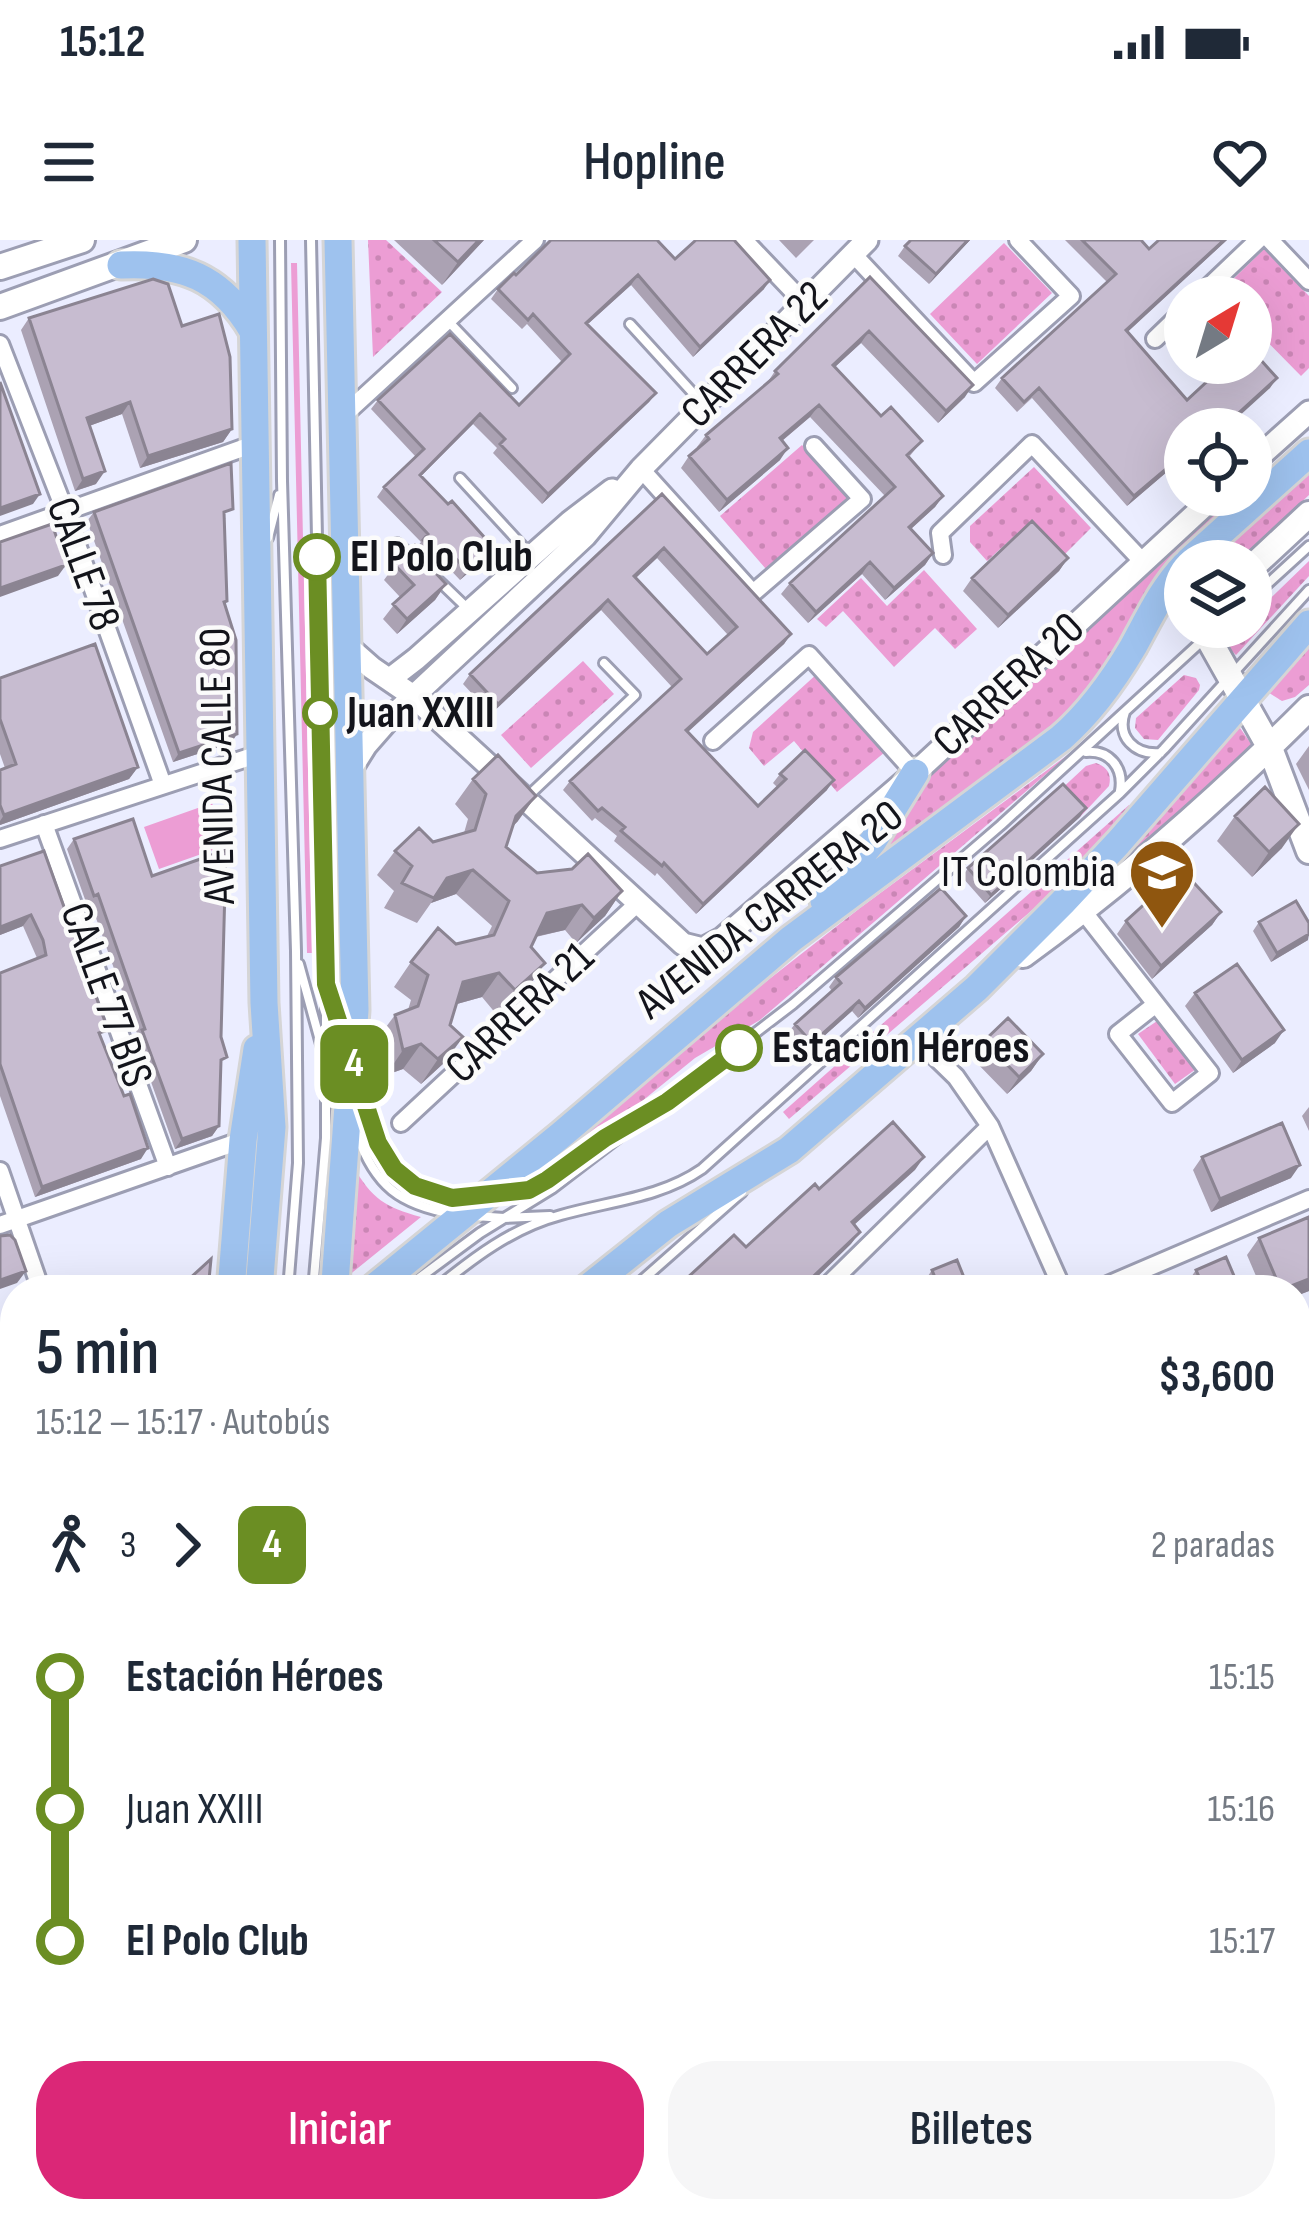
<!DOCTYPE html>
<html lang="es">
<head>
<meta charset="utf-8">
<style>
	:root { --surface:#fff; --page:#f6f6f7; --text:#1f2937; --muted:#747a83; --accent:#db2777 }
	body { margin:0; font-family:"Sofia Sans Condensed",sans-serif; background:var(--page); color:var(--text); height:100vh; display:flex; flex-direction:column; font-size:45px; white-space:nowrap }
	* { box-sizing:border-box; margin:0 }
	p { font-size:39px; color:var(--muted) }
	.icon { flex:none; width:66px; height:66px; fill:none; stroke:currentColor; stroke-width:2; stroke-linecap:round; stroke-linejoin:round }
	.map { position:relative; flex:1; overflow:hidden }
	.sheet { position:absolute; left:0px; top:1035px; width:1311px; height:948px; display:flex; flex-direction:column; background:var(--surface); border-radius:48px 48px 0 0; box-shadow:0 12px 48px #0002 }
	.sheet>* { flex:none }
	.badge { padding:0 24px; border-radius:18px; font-size:42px; line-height:78px }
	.needle { width:78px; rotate:38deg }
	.buttons { position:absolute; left:1164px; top:36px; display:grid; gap:24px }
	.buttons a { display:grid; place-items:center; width:108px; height:108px; border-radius:50%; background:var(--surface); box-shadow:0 12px 48px #0002; font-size:60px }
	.map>.badge { position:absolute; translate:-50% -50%; box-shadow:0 0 0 6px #fff }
	.legs { display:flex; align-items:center; gap:18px; height:132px; padding:0 36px; font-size:39px }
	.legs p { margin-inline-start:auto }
	.headline { display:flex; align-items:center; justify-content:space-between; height:204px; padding:0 36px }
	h1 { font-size:66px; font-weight:600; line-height:90px }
	.cta { display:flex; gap:24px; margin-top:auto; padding:24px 36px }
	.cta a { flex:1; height:138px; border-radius:48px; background:var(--accent); color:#fff; font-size:48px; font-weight:600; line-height:138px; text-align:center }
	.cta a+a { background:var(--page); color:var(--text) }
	ul { padding:0 36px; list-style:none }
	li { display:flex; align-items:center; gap:42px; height:132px; font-size:45px }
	li i { display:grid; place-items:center; width:18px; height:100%; margin:0 15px; background:currentColor }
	li i::after { content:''; width:30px; height:30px; margin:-15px; border:9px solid; border-radius:50%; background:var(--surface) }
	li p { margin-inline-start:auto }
	li:first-child i { background:linear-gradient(#0000 50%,currentColor 0) }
	li:last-child i { background:linear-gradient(currentColor 50%,#0000 0) }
	.status { display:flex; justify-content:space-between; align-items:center; height:84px; padding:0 60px; background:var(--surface); direction:ltr }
	.status svg { height:33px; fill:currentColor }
	header { display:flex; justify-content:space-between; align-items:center; height:156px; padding:0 36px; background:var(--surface); font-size:54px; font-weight:600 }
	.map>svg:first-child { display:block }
	.grass { fill:url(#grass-dots) }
	.garden { fill:#ec9dd4 }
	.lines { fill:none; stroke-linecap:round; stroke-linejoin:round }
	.service-casing { stroke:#9c9eb3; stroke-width:14 }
	.minor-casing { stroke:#9c9eb3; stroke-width:22 }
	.tertiary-casing { stroke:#9c9eb3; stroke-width:27 }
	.secondary-casing { stroke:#9c9eb3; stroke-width:30 }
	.trunk-casing { stroke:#d5d5d6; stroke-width:33 }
	.service { stroke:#fff; stroke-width:8 }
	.minor { stroke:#fff; stroke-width:16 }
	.tertiary { stroke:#fff; stroke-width:21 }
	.secondary { stroke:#fff; stroke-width:24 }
	.trunk { stroke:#9ec2ee; stroke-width:27 }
	.wall { fill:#aba2b3; fill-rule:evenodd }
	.shaded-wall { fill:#8b8492 }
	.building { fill:#c7bcd0; stroke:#8b8492; stroke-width:3; fill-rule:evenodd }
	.line-1-casing { stroke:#fff; stroke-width:27 }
	.line-1 { stroke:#6b8e23; stroke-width:18 }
	.stop-1-dot { fill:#fff; stroke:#6b8e23; stroke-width:6 }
	.labels { text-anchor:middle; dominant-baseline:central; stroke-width:9; stroke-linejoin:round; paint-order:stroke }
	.street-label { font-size:45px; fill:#13141b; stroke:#fbfbfb }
	.stop-label { font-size:45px; font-weight:bold; fill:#13141b; stroke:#fbfbfb; text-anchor:start }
	.poi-label { font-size:45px; fill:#13141b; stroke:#fbfbfb; text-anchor:end }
</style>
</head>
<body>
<div class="status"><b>15:12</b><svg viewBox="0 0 49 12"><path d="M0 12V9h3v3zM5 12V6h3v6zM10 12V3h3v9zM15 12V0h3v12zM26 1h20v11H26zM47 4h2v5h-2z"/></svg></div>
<header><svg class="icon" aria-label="menu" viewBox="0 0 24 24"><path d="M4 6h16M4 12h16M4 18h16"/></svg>Hopline<svg class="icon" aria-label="heart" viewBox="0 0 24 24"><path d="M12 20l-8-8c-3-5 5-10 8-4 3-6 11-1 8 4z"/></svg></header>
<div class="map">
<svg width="1309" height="1983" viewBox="0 0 1309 1983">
	<defs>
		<pattern id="grass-dots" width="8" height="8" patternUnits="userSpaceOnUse" patternTransform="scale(3)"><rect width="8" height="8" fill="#ec9dd4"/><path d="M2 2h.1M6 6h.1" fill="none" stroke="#ca86b5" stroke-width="1.8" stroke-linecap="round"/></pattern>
	</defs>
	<rect width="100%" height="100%" fill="#ebedff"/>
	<path class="grass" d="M368,0H386L442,52L373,117Z
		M1004,3L1052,53L977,124L930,74Z
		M1264,9L1309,56V128L1301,136L1251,85V57H1215Z
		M802,205L848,258L766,329L720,276Z
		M1034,227L1091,288L1057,322L1022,289L987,321L970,302V286Z
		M1309,228V255L1239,321H1206Z
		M1236,255H1248L1130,389L1081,464L865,627L933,528Z
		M1309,321V336L1236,415L1224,403L1240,387H1251V377Z
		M924,330L977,389L955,409L935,388L894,427L843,371L826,387L817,379L861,338L887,366Z
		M1309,407V445L1295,457L1282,461L1266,451Z
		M583,421L614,454L531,528L501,495Z
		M818,433L885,512L837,552L794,501L764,526L749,508L753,492Z
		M1184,435L1196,438L1200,445L1199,450L1158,500L1144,499L1135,488L1136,478Z
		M1238,485L1254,508L1103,642Z
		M1073,511L760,780L695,818L587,906L581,898L670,817L860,668Z
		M1096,523C1107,527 1112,534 1109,546L1080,577L1057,553L1086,526Z
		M1129,565L1131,568L1045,659L789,879L783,872Z
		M1160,779L1196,829L1175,844L1138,794Z
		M353,926C372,959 385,967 421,977L348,1036Z"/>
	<path class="garden" d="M291,23H297L312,713H307Z
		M212,563L227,605L159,629L144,587Z"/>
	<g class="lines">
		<g class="service-casing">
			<path id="service" d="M280,0L282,241L296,711L298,923L288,1050
				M311,0L326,744V898L313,1050
				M448,81L512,148
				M630,84L702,163
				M460,238L528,312
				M268,298L279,255
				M397,303L414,318
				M438,340L466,367
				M1251,359L1309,306
				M1125,472C1116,497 1135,515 1160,513
				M1086,512C1110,510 1124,528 1120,551
				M526,558L635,455L604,423
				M299,724L322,808
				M329,751L343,794
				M327,822L340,852
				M361,848C379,907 393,962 468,957
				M357,894C375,946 400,965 454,974
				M501,954C543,950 571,922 604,899C615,891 627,885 638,879
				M475,976L504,978L550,976
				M403,1050L480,993L553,948L793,764L1001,585L1203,400
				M434,1050C473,1018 512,988 561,975C610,961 660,958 702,929L1120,553L1164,509L1309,350
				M631,1050L742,952
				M0,1482L15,1470
				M0,1524L15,1510
				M0,1539L15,1527
				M0,1627L15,1615"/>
		</g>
		<g class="minor-casing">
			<path id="minor" d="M744,0L805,64
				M1270,0L1309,41
				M854,15L974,143L1071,56L1018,0
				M1198,57L1258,0
				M1155,99L1185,70
				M0,104L65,271L163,545
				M344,175L535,0
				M641,229L753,353L862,259L814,206
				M0,295L254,204
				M943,315L940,293L1032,204L1142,321
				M713,501L809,415L915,533
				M44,584L168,927
				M0,599L262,513
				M1083,671L1210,833L1172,863L1118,794L1156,764
				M917,799L956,837L990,886L1063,1050
				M401,883L638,663
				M0,931L41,1050
				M0,985L243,900
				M823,1050L990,886
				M1096,1050L1309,959
				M1296,1171L1309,1166
				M1296,1367L1309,1361
				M1296,1566L1309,1561
				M0,1698L15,1691
				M383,1968L389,1983
				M417,1968L423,1983
				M1008,1968L1014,1983"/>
		</g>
		<g class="tertiary-casing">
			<path id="tertiary" d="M1251,224L1309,172
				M347,406L372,428L413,456L683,704L703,709L722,699L915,533L1216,255
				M390,439L416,419L570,282L612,250
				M351,529L366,505L387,481L585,296L641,229L867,0
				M0,1296L15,1290"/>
		</g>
		<g class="secondary-casing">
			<path id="secondary" d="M0,27L82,0
				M0,67L184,0
				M1251,328L1309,274
				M1206,387L1207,396L1270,508L1309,611
				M1023,715C1125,641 1220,557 1309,468
				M1296,1791L1309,1785
				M0,1814L15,1856
				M55,1968L60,1983
				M830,1983L866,1968"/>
		</g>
		<g class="trunk-casing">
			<path id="trunk" d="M252,0L264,763L272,887L259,1050
				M121,25C182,22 221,37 253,91
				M1189,321L1309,213
				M824,661L873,601L915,533
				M335,1043L355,770L338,0
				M231,1050L243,900L257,809
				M371,1050L561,895L791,699L1061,498C1091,472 1113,441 1133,407C1149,378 1162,349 1185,325
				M585,1050L668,984L789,910L977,748L1062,663L1118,603L1309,384"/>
		</g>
		<use href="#service" class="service"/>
		<use href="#minor" class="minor"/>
		<use href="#tertiary" class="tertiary"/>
		<use href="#secondary" class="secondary"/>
		<use href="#trunk" class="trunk"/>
	</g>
	<path class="wall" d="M394,0H484L442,45Z
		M779,0H814L796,18Z
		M970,0L929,44L898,16L905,6Z
		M1065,0H1141L1149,9L1159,0H1227L1127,92L1187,160L1270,148L1185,189V223L1182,219L1127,266L1032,158L1017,172L995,148L1002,138L1107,42Z
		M675,19L764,49L693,117L631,45L588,84L656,153L649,162L542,264L493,213L497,208L473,184L421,236L486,317L460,340L442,321L435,327L433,325L431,328L446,344L435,360L397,394L383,379L400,357L384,340L395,325L417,307L421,302L377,257L384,247L416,217L371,169L378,160L519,165L562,122L527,84L522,89L491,59L498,49L516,35Z
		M870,37L965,157L938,183L861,103L835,127L881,176L922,201L909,217L943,256L935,267L911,289L933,313L925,325L885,360L862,334L808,383L781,354L790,343L885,256L810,177L782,201L780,220L719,272L681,228L689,216L698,208L697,207L706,195L767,143L775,131Z
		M29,78L232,189L223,202L140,228L122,174L89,186L96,244L75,251L21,90Z
		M662,254L791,394L784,404L688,492L758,566L777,547L773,543L780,534L827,550L696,674L657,633L655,636L614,601L617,596L595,578L592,581L563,550L570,541L672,447L601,370L491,474L463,444L470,434ZM657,318L728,395L707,414L636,338Z
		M94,272L226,278L224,279L227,361L225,365L237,494L231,503L173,522L87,281Z
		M1068,318L1059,331L998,388L963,351L972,338Z
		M0,438L138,527L129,539L0,585V530L5,528L0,514Z
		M1309,506V550L1296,524Z
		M473,539L518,581L512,587L506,607L537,633L622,651L605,676L576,703L565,690L536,697L531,707L545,723L528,748L497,775L482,757L457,764L450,785L445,822L421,844L403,829L386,835L377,799L395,775L408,770L411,760L394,747L411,722L456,704L487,696L492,686L456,654L431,663L417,683L384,668L394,651L377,635L395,611L464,593L468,579L455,564Z
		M1235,576L1282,608L1252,637L1217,601Z
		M1080,577L985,663L962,637L968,628Z
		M74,599L152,636L221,797L219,886L212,896L175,909L136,800L138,796L91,664L87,665L67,609Z
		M44,611L101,799L141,919L35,957L0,856V733L37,718L23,686L0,695V626Z
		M1221,672L1212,685L1152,739L1117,694L1126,681Z
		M966,676L959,687L858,778L852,771L804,814L787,794L795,784L832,751L829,747L836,737Z
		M1259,682L1308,700L1271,722L1253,691Z
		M1195,753L1275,803L1233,833L1185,766Z
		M984,801L1043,814L1031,831L1007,854L972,818Z
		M1309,867V891L1302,876Z
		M1202,917L1291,938L1211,972L1193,930Z
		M1259,998L1309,1051L1296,1056V1050H1262L1247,1015Z
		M932,1030L969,1050H931L926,1039Z
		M1196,1030L1240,1050H1190L1187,1043Z
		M15,1704V1777L0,1739V1712Z
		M83,1968H252L218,1983H89Z
		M274,1968H357L351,1975L334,1983H281Z
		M442,1968H766L730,1983H448Z
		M1075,1968H1157L1163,1981L1161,1983H1082Z"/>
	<path class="shaded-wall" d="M479,0H484L442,45L458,22Z
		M968,0H970L929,44L936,34Z
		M1224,0H1227L1119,100L1126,90Z
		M638,35L631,45L579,92L586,83Z
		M770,40L764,49L693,117L700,107Z
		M869,91L861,103L824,137L833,125Z
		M1277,138L1270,148L1225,189H1221Z
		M973,145L965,157L938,183L946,171Z
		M656,153L649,162L542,264L548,254Z
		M130,162L122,174L78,190L87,178Z
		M819,165L810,177L771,210L780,198Z
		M480,174L473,184L413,244L420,235Z
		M232,189L223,202L140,228L148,216Z
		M788,208L780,220L719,272L727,260Z
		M1185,213L1182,219L1127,266L1134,256Z
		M105,231L96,244L75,251L83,239Z
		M40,254L33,264L0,276V268Z
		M943,256L935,267L901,298L909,287Z
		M493,307L486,317L460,340L467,331Z
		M664,308L657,318L627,346L634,336Z
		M933,313L925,325L885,360L894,348Z
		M1068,318L1059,331L998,388L1008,375Z
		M870,322L862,334L808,383L816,372Z
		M66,325L58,336L0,357V348Z
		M446,344L435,360L397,394L407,379Z
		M608,360L601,370L491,474L498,464Z
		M791,394L784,404L679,500L686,490Z
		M237,494L231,503L173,522L179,513Z
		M138,527L129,539L0,585V581L4,575Z
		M834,540L827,550L696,674L703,664Z
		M536,556L518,581L498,601L516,576Z
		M1086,568L1080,577L985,663L991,655Z
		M1299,584L1282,608L1252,637L1269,612Z
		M473,630L456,654L431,663L447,638Z
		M622,651L605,676L576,703L594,678Z
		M582,665L565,690L529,698L547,673Z
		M1221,672L1212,685L1152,739L1161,726Z
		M31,675L23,686L0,695V687Z
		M966,676L959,687L858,778L865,768Z
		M1309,694L1308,700L1271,722L1277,713Z
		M545,723L528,748L497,775L515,750Z
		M499,733L482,757L446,767L463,742Z
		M859,761L852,771L804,814L812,803Z
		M1284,790L1275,803L1233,833L1242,820Z
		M463,797L445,822L421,844L438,819Z
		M421,804L403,829L386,835L403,810Z
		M1043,814L1031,831L1007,854L1019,837Z
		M219,886L212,896L175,909L182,899Z
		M148,908L141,919L35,957L42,947Z
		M924,917L915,930L843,995L852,982Z
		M1300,925L1291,938L1211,972L1220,959Z
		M860,992L851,1004L804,1050H799Z
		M26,1031L17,1043L0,1049V1040Z
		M1309,1039V1051L1296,1056V1050H1282Z
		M15,1253V1262L0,1268V1259Z
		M1309,1429V1438L1296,1444V1435Z
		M1309,1516V1525L1296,1530V1521Z
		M15,1669L10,1678L0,1682V1676Z
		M231,1968H252L218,1983H198Z
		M348,1968H357L351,1975L334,1983H314Z
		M736,1968H766L730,1983H702Z
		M699,1974L693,1983H678Z"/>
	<path class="building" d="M434,0H479L458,22Z
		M551,0H657L675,19L696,0H734L770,40L700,107L638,35L586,83L656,153L548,254L500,204L505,199L480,174L420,235L448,264L452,261L493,307L467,331L449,311L442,318L423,300L428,294L384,247L424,209L378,160L450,94L519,165L570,114L533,74L528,80L498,49L514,33L516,35Z
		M911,0H968L936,34L905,6Z
		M1082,0H1141L1149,9L1159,0H1224L1126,90L1187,160L1227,123H1251V109L1277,138L1221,189H1185V213L1134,256L1039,148L1024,162L1002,138L1116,34Z
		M870,37L973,145L946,171L869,91L833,125L881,176L891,167L922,201L907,215L943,256L909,287L933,313L894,348L870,322L816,372L790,343L895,247L819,165L780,198L788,208L727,260L689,216L709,199L706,195L778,134L775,131Z
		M153,39L168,44L182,86L219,74L230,117L232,189L148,216L130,162L87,178L105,231L83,239L29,78Z
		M0,142L40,254L0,268Z
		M231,223L233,269L224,272L227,361L224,362L236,400L237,494L179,513L94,272Z
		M662,254L791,394L686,490L758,566L786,539L780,534L805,510L834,540L703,664L664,623L662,626L621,591L625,587L602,568L598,571L570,541L681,439L608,360L498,464L470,434ZM664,308L737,387L707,414L634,336Z
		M1032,281L1068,318L1008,375L972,338Z
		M52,284L66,325L0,348V302Z
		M415,305L434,323L430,327L446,344L407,379L393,364L414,345L395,325Z
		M95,404L138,527L4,575L0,565V530L16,524L0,479V438Z
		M498,515L536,556L516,576L506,607L537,633L572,629L588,614L622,651L594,678L582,665L547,673L531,707L545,723L515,750L499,733L463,742L450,785L463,797L438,819L421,804L403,810L395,775L418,766L428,735L411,722L438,688L456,704L494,695L509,661L473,630L447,638L434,658L402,643L412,626L395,611L419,588L433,602L475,590L486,554L473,539Z
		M1063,544L1086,568L991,655L968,628Z
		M1265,547L1299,584L1269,612L1235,576Z
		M133,579L152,636L226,610L221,797L227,817L221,820L219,886L182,899L142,790L145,789L98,654L94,656L74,599Z
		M44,611L108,790L99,793L124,856L130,854L148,908L42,947L0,824V733L46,715L43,700L31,675L0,687V626Z
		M1182,630L1221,672L1161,726L1126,681Z
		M941,648L966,676L865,768L859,761L812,803L795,784L841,743L836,737Z
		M1296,661L1309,683V694L1277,713L1259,682Z
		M1237,724L1284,790L1242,820L1195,753Z
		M1008,778L1043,814L1019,837L984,801Z
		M893,882L924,917L852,982L860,992L799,1050H674L734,995L746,1007L815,944L819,949Z
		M1282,883L1300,925L1220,959L1202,917Z
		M1309,977V1039L1281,1050L1259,998Z
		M10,995L15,1000L26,1031L0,1040V996Z
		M1226,1017L1240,1050H1205L1196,1030Z
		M211,1019L208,1050H177Z
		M957,1020L969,1050H940L932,1030Z
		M1163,1044L1165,1050H1148Z
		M15,1095V1253L0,1259V1100Z
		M1309,1370V1429L1296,1435V1376Z
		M1309,1460V1516L1296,1521V1466Z
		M15,1637V1657L11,1658L4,1642Z
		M6,1646L15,1669L0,1676V1648Z
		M15,1704V1743L2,1709Z
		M11,1929L15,1941V1968H24L29,1983H0V1933Z
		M97,1968H231L198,1983H104Z
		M289,1968H348L314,1983H296Z
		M462,1968H736L703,1982L699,1974L678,1983H468Z
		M936,1968H992L998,1983H919L916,1976Z
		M1103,1968H1157L1163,1981L1158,1983H1110Z"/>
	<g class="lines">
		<g class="line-1-casing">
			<path id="line-1" d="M317,317L326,744L378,903L394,929L415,946L452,958L529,950L547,940L605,898L667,862L739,808"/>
		</g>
		<use href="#line-1" class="line-1"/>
	</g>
	<defs>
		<g id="university-pin" transform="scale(3.45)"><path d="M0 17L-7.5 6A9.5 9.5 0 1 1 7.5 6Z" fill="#8f560f" stroke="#fbfbfb"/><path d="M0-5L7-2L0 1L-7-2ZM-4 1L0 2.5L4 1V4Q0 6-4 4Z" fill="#fff"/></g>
	</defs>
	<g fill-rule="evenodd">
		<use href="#university-pin" x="1162" y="632"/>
	</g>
	<g class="stop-1-dot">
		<circle cx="317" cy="317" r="21"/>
		<circle cx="320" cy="473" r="15"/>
		<circle cx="739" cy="808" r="21"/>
	</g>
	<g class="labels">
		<g class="street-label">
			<text transform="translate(755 115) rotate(-45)">CARRERA 22</text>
			<text transform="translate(83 324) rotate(70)">CALLE 78</text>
			<text transform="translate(1009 445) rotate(-43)">CARRERA 20</text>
			<text transform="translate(218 526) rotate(-91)">AVENIDA CALLE 80</text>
			<text transform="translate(770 670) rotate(-38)">AVENIDA CARRERA 20</text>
			<text transform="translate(106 755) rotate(70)">CALLE 77 BIS</text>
			<text transform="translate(520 773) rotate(-43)">CARRERA 21</text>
		</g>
		<g class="stop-label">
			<text x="350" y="317">El Polo Club</text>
			<text x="347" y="473">Juan XXIII</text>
			<text x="772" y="808">Estación Héroes</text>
		</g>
		<g class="poi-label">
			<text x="1116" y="632">IT Colombia</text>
		</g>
	</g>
</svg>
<div class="buttons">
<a><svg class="needle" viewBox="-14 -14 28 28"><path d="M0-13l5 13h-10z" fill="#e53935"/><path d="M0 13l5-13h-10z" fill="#747a83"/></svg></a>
<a><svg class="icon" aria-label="locate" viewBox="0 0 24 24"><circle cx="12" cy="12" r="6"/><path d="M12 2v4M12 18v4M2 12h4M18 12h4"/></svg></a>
<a><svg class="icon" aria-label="layers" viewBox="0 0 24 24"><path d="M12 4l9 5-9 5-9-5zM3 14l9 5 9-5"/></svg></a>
</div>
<b class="badge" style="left:354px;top:824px;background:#6b8e23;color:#fff">4</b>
<section class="sheet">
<div class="headline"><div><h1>5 min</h1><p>15:12 – 15:17 · Autobús</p></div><b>$3,600</b></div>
<div class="legs"><svg class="icon" aria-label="walk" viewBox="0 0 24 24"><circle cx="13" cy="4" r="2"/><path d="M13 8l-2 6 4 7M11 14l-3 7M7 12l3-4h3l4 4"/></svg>3<svg class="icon" aria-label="forward" viewBox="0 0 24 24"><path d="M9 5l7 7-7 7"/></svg><b class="badge" style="background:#6b8e23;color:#fff">4</b><p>2 paradas</p></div>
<ul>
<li><i style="color:#6b8e23"></i><b>Estación Héroes</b><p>15:15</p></li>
<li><i style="color:#6b8e23"></i><span>Juan XXIII</span><p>15:16</p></li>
<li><i style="color:#6b8e23"></i><b>El Polo Club</b><p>15:17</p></li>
</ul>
<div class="cta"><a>Iniciar</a><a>Billetes</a></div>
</section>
</div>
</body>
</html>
